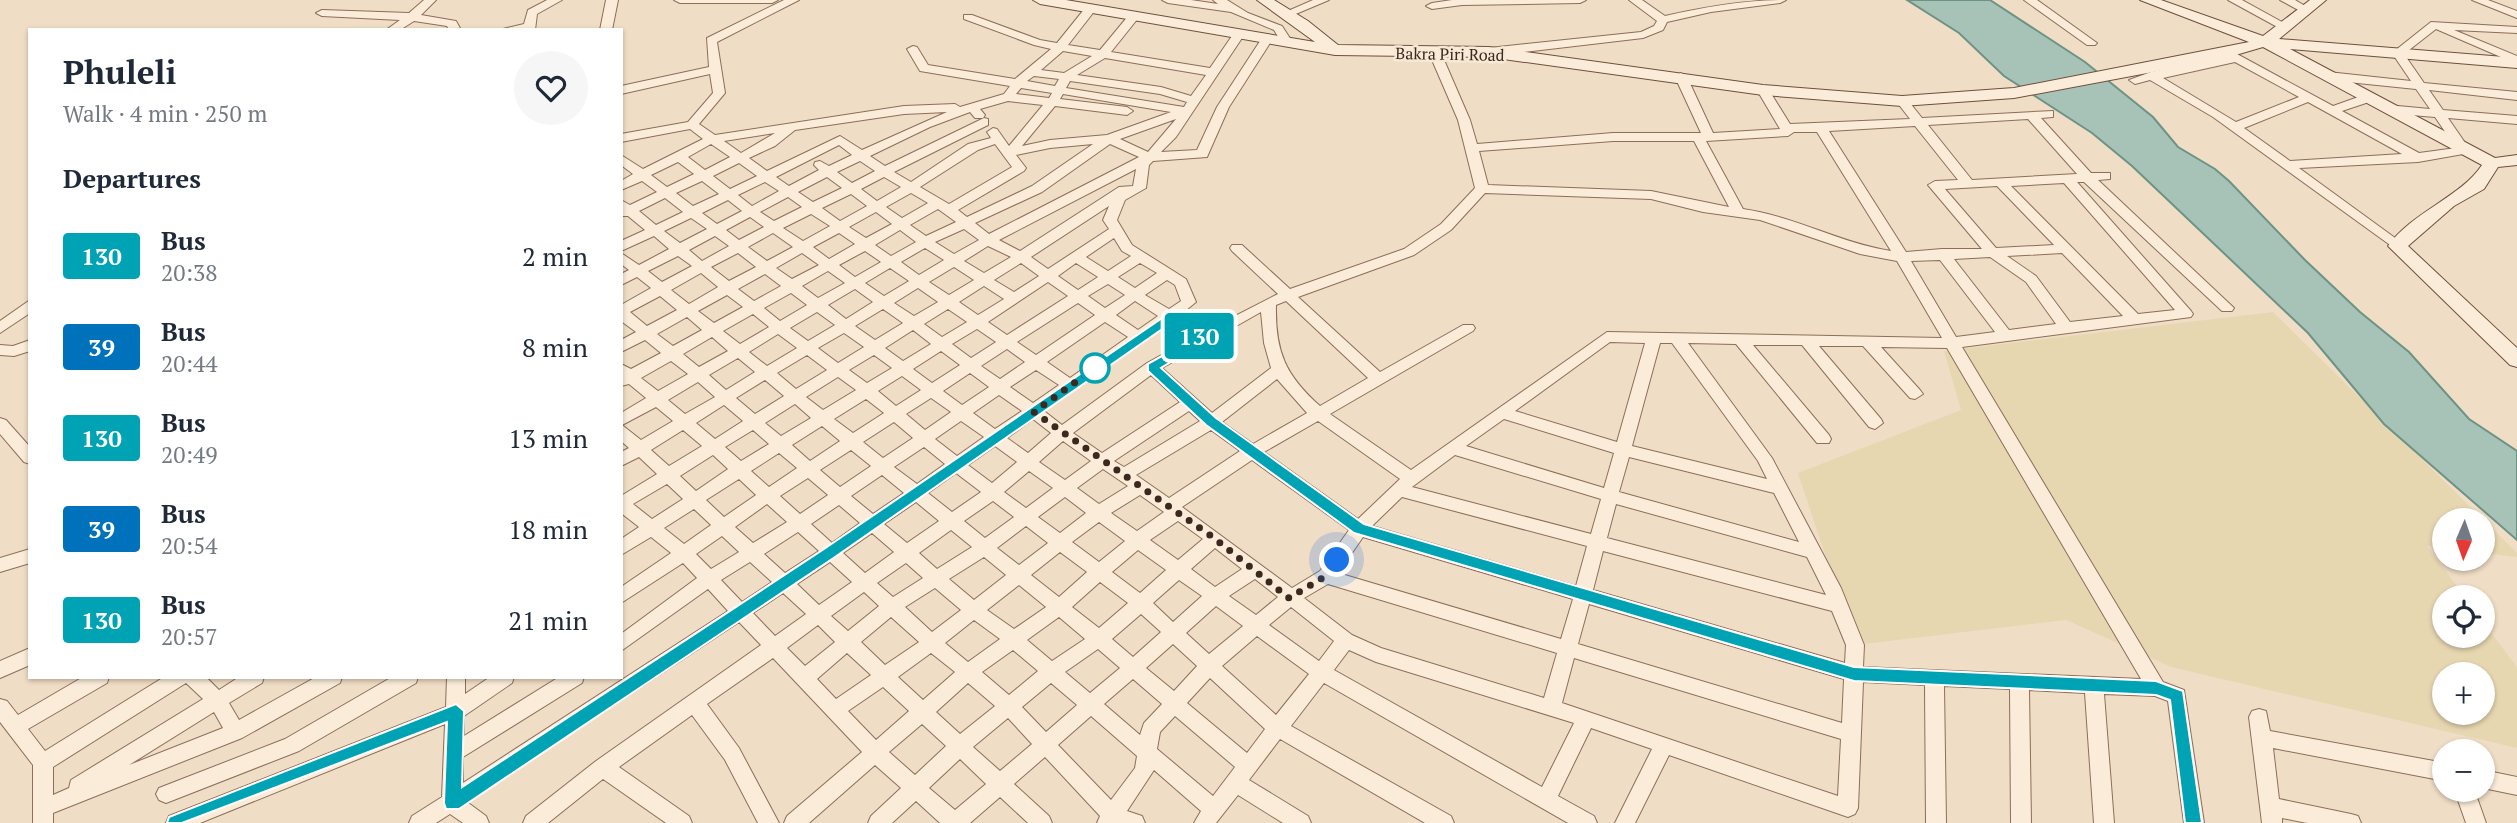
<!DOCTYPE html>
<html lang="en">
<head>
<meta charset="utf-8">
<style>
	:root { --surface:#fff; --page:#f6f6f7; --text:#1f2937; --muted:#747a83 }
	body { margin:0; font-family:"PT Serif",serif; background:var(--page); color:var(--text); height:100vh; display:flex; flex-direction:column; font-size:26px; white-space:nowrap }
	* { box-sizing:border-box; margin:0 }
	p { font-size:23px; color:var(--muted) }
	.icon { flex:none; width:38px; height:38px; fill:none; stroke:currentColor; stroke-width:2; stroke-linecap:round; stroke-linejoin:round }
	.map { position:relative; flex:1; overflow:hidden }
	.sheet { position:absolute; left:28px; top:28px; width:595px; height:651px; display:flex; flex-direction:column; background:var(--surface); border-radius:0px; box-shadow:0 2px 5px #0004 }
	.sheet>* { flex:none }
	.badge { padding:0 14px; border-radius:5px; font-size:24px; line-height:46px }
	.needle { width:46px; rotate:182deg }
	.tools { position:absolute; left:2432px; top:508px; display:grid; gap:14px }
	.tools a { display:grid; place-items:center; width:63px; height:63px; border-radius:50%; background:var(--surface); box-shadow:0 2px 5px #0004; font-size:35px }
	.you { position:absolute; width:35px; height:35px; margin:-18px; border:5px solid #fff; border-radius:50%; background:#1a73e8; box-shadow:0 0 0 10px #1a73e833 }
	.map>.badge { position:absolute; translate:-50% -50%; box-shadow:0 0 0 4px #fff }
	h2 { padding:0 35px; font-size:26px; line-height:63px }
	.round { display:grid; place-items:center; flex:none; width:74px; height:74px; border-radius:37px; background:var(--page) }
	.summary { display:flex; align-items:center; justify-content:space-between; height:119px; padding:0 35px }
	h1 { font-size:33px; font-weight:800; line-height:52px }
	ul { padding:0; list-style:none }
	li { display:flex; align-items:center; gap:21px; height:91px; padding:0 35px }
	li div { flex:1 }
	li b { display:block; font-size:26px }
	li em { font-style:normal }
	li .badge { min-width:77px; font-weight:700; text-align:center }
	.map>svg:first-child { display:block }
	.farmland { fill:#e7d7b1; fill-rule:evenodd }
	.water { fill:#a7c3b7; stroke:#6c9384; stroke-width:2 }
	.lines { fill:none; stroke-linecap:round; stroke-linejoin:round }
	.street-casing { stroke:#8c6e5a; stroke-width:2 }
	.secondary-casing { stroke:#6e4f3d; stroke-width:2 }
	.street { fill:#faecd9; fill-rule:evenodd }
	.secondary { fill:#faecd9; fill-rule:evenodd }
	.line { fill:#00a3b4; stroke:#fff; stroke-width:2 }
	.walk { stroke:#3c281e; stroke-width:7; stroke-dasharray:0 12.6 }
	.stop-dot { fill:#fff; stroke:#00a3b4; stroke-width:3.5 }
	.labels { text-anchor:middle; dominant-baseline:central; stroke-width:5; stroke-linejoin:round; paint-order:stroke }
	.far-street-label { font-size:16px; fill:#3c281e; stroke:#f7e9d5 }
</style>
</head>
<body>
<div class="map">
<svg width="2517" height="823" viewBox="0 0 2517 823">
	<rect width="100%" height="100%" fill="#f0ddc5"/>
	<path class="farmland" d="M2273,312L2517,553V557L2483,553V520H2445V547L2427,546L2465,597H2445V635H2483V622L2517,667V748L2171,667L2066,620L1855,645L1798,473L1961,410L1944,351ZM2445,674H2483V712H2445Z"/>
	<path class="water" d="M1907,0H1990L2085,62L2153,117L2178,147L2215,169L2229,181L2305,260L2360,312L2409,352L2469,419L2517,451V540L2384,424L2308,333L2132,166L2092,133L2004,76L1959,33Z"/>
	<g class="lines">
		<g class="street-casing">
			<path id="street" d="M424,0H436L421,15L456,21L461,30H449L447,26L414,21L400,30H386L400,20L322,16L316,13L322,10L409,13Z
				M547,0H562L537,14L535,30H499L524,24L528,10Z
				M606,0H618L612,30H600Z
				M674,0H778L772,3H680Z
				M784,0H799L717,42L725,93L699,124L715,135L904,106L955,104L960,107L1004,94L1010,86L920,71L907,49L913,46L917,47L928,65L1015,79L1051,49L1034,45L964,19V15H972L1040,40L1057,43L1086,7L1090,6L1096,9L1068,45L1100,50L1129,15L1133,14L1139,17L1111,52L1210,68L1234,33H1242L1244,35L1176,137L1161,152L1197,150L1217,107L1262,38H1270L1272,40L1229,107L1207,157L1153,161L1149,165L1146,188L1125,200L1117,220L1132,245L1186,279L1196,302L1179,316L1204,332L1278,294L1232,251L1230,248L1232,245H1242L1290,289L1404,249L1441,224L1475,188L1458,120L1429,53L1431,51L1435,49L1441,53L1470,120L1477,144L1613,133H1701L1675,77L1681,73L1687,77L1713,133L1780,129L1757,90L1763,86L1767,87L1790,124L1910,119L1896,101L1902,97L1906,98L1922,118L2053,111V117L2041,118L2091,173H2110V179L2098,180L2234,308L2232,311H2222L2084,182H2077L2191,311L2193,314L2191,317L1962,347L2163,682L2184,690L2204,823H2184L2168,701L2155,696L2104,694L2114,823H2094L2085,693L2029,690L2031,823H2011L2010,689L1944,686L1946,823H1926L1925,685L1863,682L1858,808L1855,814L1848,817L1669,755L1635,823H1615L1652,749L1591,728L1558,796L1594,816L1597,823H1568L1324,683L1291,726L1451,816L1454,823H1425L1280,739L1249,780L1308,816L1311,823H1283L1238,795L1216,823H1194L1201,811L1154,770L1127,811L1142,816L1145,823H1097L1100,816L1045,757L1014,784L1049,816L1052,823H1028L1000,797L970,823H940L916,801L892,823H868L871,816L901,788L875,765L809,823H784L787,816L862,752L773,658L707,704L739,748L779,823H758L725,760L692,715L619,767L689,816L692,823H666L603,779L548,823H523L526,816L596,761L761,645L739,622L467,802L486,816L489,823H463L450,814L436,823H409L412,816L442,797L445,724L200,823H166L169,816L446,707L447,677H465V694L490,677H514L512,683L464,716V736L559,677H584L582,683L463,757V783L728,611L708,589L621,651V634L697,578L683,563L621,603V587L671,553L651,537L621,555V539L639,527L621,513V496L657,474L639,457L621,466V452L629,448L621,441V413L646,398L629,384L621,386V364L631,369L661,353L645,340L621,352V340L636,332L621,321V305L651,288L637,277L621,285V274L629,270L621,264V253L639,265L669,249L654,236L621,251V241L645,230L628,216H621V200L630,205L657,192L642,181L621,190V181L633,174L621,165V155L643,169L703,139L690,129L621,142V134L688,122L713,93L710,74L621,94V86L709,67L707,38ZM1063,51L1092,56L1064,73L1041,70ZM1105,58L1206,75L1191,96L1161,87L1077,75ZM1034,76L1059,79L1055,86L1027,81ZM1070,81L1160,94L1187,102L1184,107L1066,88ZM1021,88L1052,93L1049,98L1016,94ZM1063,94L1171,112L1107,135L1050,140L1022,146L1055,106L1127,115L1133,111L1127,107L1060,99ZM1008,101L1043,105L1009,146L997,129L993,128L987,132L991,138L968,144L911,182L894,172L988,125V119L984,118L885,166L870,156L930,127L970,112L975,118H983L985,115L980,109ZM947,112L862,150L840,136L767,171L749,158L775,146L795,130L904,114ZM1176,119L1148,152L1120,139ZM2028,119L2077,174L1972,180L1928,125ZM1915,126L1958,180L1935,181L1928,185L1982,249H1942L1906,252L1829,131ZM1794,132H1817L1891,251C1840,243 1794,216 1743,209L1706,141L1788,136ZM775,133L741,153L724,141ZM1613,141H1694L1729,207L1651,191L1488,185L1479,151ZM711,144L730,157L705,170L688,157ZM995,144L1012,167L949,204L920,187L978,150ZM1093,144L1032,186L967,217L958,210L1024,171L1026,168L1016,155L1050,148ZM1110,144L1139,157L989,234L975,223L1042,192ZM839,145L852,155L829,166L820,161L815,162L814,165L819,170L789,186L776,177ZM860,161L875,171L852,183L837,172ZM678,162L694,174L667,187L651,175ZM739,163L757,176L730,189L713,176ZM1136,169L1133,186L1119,187L1020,251L999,240ZM827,177L842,188L813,202L798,192ZM884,177L901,187L877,201L861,189ZM702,181L719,194L693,206L676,193ZM765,182L779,191L752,206L738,195ZM2064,183L2175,310L2138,314L2011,186ZM1997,186L2054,245L1996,248L1945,189ZM911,193L928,203L902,218L886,207ZM1485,193L1651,199L1703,212L1760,220L1860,254L1897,261L1942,338L1607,332L1411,470L1330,414L1473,331L1475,328L1473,325H1463L1380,372L1298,297L1414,255L1451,230ZM851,194L867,206L840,221L822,208ZM788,197L802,207L774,221L760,212ZM665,198L683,212L656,225L639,211ZM728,200L742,211L717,224L702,213ZM1109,206L1103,220L1109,229L1048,269L1031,257ZM938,209L956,222L926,236L910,225ZM876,212L892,224L866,238L849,227ZM811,214L830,226L803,241L783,228ZM750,217L764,227L739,240L726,230ZM691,218L707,229L680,243L664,231ZM964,229L979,240L954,254L935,242ZM900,230L916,242L891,256L875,245ZM773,233L793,247L767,261L748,247ZM839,233L855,244L829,259L813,247ZM715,236L729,246L702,261L689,250ZM1114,238L1122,251L1131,256L1108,271L1086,257ZM988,246L1011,257L984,273L964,261ZM925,248L944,260L919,275L901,262ZM865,251L881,262L855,277L839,265ZM738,253L756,267L729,281L711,267ZM802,253L819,265L792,279L776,268ZM2062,253L2123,316L2070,322L2036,276L2007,256ZM678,256L692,266L662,282L648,271ZM1990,257L2026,282L2056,324L2009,330L1954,259ZM1940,260L1995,332L1956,337L1911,261ZM1021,263L1039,276L1014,292L994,280ZM1076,263L1098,277L1078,290L1058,276ZM1140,263L1157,273L1135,288L1118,277ZM954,267L974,280L949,295L929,282ZM890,268L909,281L884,296L865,283ZM828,271L845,283L818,298L802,286ZM701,273L718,287L689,304L671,290ZM765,274L781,286L754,301L738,289ZM1167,280L1175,285L1181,301L1169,309L1145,295ZM1048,282L1068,296L1007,335L988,322ZM1108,284L1125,295L1105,308L1088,296ZM984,286L1004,299L978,315L959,302ZM918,288L938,302L914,316L894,303ZM855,289L873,302L846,319L828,305ZM791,293L807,305L780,321L764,308ZM727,295L743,307L714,323L698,311ZM660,296L677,310L647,326L630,312ZM1135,301L1158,316L1138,330L1116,315ZM1286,301L1368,378L1320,406C1285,375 1275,351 1276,305ZM1078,303L1095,315L1036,355L1017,342ZM883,309L903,323L875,340L855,326ZM948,309L967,322L942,337L924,324ZM817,312L835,325L808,341L790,328ZM1261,312L1264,343L1271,368L1212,413L1162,368ZM753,314L769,327L740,344L723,331ZM687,317L702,330L673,346L657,334ZM1105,322L1128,337L1070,378L1047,362ZM1169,323L1192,338L1147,363L1062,425L1044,411ZM977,329L996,342L971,358L952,344ZM913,330L931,344L903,361L885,348ZM844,333L864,347L838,363L818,348ZM778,334L797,348L767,366L749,352ZM712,337L728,351L699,367L683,354ZM1610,342L1645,343L1617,442L1515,411ZM1660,343H1672L1758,461L1767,479L1632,446ZM1688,343L1736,344L1817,443H1829L1831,439L1829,435L1753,345H1802L1869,427L1875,429L1883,423L1881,419L1819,346H1863L1910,398L1915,399L1923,394L1920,390L1881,347L1947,348L2141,679L1863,667L1864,645L1841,588L1772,458ZM1007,349L1025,362L1000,379L981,366ZM941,351L960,365L932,383L913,369ZM807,355L827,370L796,389L777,373ZM874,355L892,368L867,383L849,370ZM738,358L755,372L726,390L709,375ZM671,361L688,374L658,391L641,378ZM1036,370L1059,385L1033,403L1010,387ZM970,373L989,387L962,405L943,391ZM1151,375L1180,402L1102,453L1073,433ZM902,376L921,390L896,406L878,391ZM838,377L856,390L823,410L806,397ZM1277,379L1307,413L1253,444L1222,422ZM765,380L784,396L755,414L736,398ZM698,382L715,397L685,414L668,400ZM999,395L1022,411L995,429L973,413ZM931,398L951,412L925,430L906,414ZM866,399L884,413L853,433L834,419ZM795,404L811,418L781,436L765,423ZM724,405L743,421L715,439L696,423ZM656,407L673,421L641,440L622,425ZM1189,411L1200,421L1124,467L1114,461ZM1033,419L1051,433L1028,453L1007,438ZM1504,419L1614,453L1604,488L1466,446ZM961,421L984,437L957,456L935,439ZM1318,421L1400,479L1358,519L1264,452ZM894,422L913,438L883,458L863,442ZM822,426L840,441L810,461L792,445ZM683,430L702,446L669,466L651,450ZM753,430L769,444L741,461L725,447ZM1211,430L1240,451L1169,498L1136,475ZM1063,441L1091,461L1065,480L1039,462ZM995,446L1017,462L992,483L968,465ZM924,447L945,464L917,484L894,467ZM851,450L871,466L840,487L820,470ZM779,453L797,468L769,487L751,471ZM713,455L728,469L696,491L680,476ZM1455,455L1601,499L1591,534L1412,487ZM1629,457L1774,493L1799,542L1619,492ZM1252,460L1349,530L1320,571L1292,588L1182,507ZM1103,469L1128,486L1099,504L1077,488ZM1029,471L1053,488L1026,508L1004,492ZM956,473L981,492L952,512L928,493ZM882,475L904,493L873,514L851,496ZM808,478L828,495L800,514L780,496ZM739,479L756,495L724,517L706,500ZM667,484L683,499L652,519L633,504ZM1140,495L1164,512L1137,531L1111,513ZM1065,497L1086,513L1060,533L1038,517ZM1402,497L1587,546L1576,586L1372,526ZM993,501L1014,517L985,538L964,521ZM916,502L939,521L907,543L884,524ZM767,504L787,522L753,543L735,527ZM1616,504L1807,557L1826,595L1607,538ZM839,505L860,523L832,543L811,524ZM694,509L711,525L684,544L664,528ZM1178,521L1203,539L1178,560L1150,540ZM1099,522L1125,541L1099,562L1072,542ZM1026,526L1048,543L1019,565L997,548ZM951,530L972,547L937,569L919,553ZM798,532L819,551L785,573L764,554ZM872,533L894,552L865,573L843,553ZM722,536L739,552L711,569L696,554ZM1363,537L1573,599L1561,639L1338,573ZM1215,548L1242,569L1215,587L1191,569ZM1138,550L1166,570L1140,593L1112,572ZM1603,551L1832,611L1846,645L1845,663L1593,590ZM1060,552L1087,572L1059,597L1031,575ZM984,557L1006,575L974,600L949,579ZM750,562L772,582L742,602L721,580ZM830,562L852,582L819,605L797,584ZM906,563L923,578L893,597L877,583ZM1255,579L1278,597L1256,615L1229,596ZM1179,580L1202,596L1173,622L1153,603ZM1100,582L1128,603L1099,628L1072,607ZM1328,584L1557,653L1544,698L1381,648L1352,635L1304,598ZM1019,585L1046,607L1014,629L987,610ZM935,588L961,610L932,632L905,607ZM864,592L879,606L848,631L831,616ZM783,593L806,614L775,636L753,613ZM1589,604L1844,679L1842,723L1578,644ZM1216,606L1243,626L1209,654L1186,633ZM1291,607L1334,641L1319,661L1269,625ZM1141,614L1161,632L1133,657L1112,639ZM891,617L919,642L885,665L861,642ZM1059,617L1085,639L1052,661L1027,640ZM974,620L1000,639L968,662L945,643ZM818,625L835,642L805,666L787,648ZM1257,636L1309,674L1276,715L1222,666ZM1173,644L1197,666L1174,691L1146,668ZM1098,649L1120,668L1090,693L1065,672ZM1013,650L1038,671L1009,695L982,672ZM1349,650L1376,662L1574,723L1542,787L1334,670ZM847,653L871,675L836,699L817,679ZM931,653L955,672L923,700L898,677ZM1574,658L1841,739L1838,796L1562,703ZM1210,678L1265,729L1247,753L1187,703ZM1133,679L1162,704L1144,723L1140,735L1104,704ZM968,683L995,706L960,734L936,712ZM1051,683L1077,705L1046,732L1022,707ZM883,687L909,711L876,740L848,711ZM1091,716L1137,756L1135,768L1111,800L1058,745ZM1175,716L1235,767L1213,796L1157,749L1160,732ZM1008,718L1032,744L1000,771L973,747ZM922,724L946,746L915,775L889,752ZM960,759L986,784L955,810L929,788Z
				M1162,0H1191L1218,4L1213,0H1227L1248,13L1282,26L1293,43L1291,45H1283L1274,30L1231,12L1168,3Z
				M1313,0H1329L1291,16L1281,14Z
				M1452,0H1586L1580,3L1462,5L1432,9L1426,6L1432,3Z
				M1629,0H1642L1665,16C1705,7 1744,0 1786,0L1780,3L1711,12L1667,22L1663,30L1643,38L1489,56L1483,52L1489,48L1641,32L1654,26L1657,21Z
				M2024,0H2037L2097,43L2095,45H2087Z
				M2228,0H2242L2291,27L2281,29Z
				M2280,0H2295L2312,10L2302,12Z
				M2472,0H2488L2517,11V18Z
				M2431,22L2517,27V33L2454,30L2517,56V64L2436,29L2404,54L2424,83L2517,92V100L2429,90L2443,110L2517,116V124L2448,118L2470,150L2469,153L2418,162L2299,168L2402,243L2404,246L2397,250L2213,117L2150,80L2135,84L2129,80L2151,72L2237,54L2333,106L2364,95H2372V101L2342,111L2419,153L2456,148L2435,117L2387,113L2381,109L2387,105L2430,109L2416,89L2328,80L2322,76L2328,72L2411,81L2392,53ZM2235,62L2299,97L2236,122L2163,78ZM2308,102L2402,154L2290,161L2244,128Z
				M30,300V313L0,333V321Z
				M30,340V351L14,356L0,355V345L13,346Z
				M0,418L6,420L30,447V464L24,462L0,434Z
				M30,549V563L0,572V558Z
				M30,648V665L0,678V661Z
				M83,677H109L107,683L28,729L45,751L164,677H206L219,690L239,677H264L262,683L229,703L239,720L316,677H342L340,683L242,738L53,813V823H33V765L0,722V699L7,701L18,715ZM186,683L203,699L71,780L69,788L53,795V767ZM214,712L223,728L129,765Z
				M392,677H418L416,683L299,751L166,803L159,800L156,794L159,788L285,739Z
				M2259,709L2266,711L2270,731L2445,763V781L2273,748L2279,799L2351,814L2358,816L2361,823H2307L2282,818V823H2262L2249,717L2252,711Z
				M2483,770L2517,777V795L2483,788Z
				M2454,789H2474L2486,823H2466Z"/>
		</g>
		<g class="secondary-casing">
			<path id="secondary" d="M1033,0H1066L1315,42L1257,0H1274L1308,21L1338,45L1489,47L1763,85L1902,96L2014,88L2249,42L2140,0H2161L2263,36L2310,0H2326L2279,39L2517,58V68L2290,49L2495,158L2517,155V165L2498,167L2484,189L2454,206L2408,246L2517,348V367L2510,365L2388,246C2412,212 2461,197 2482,165L2263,47L2222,59L2014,98L1902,106L1763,95L1489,57L1335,55L1040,4Z"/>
		</g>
		<use href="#street" class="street"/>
		<use href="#secondary" class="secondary"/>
	</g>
	<path class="line" d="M1171,312L1210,338L1161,368L1216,418L1364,524L1854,667L2156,681L2183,691L2202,823H2185L2170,700L2156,695L1854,681L1354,533L1206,425L1148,371V364L1194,338L1171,323L835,557L459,809H446L444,803L447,722L182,823H167L169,817L456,704L464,711L462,787L824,549Z"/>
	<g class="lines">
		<path class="walk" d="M1095,368L1034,412L1214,538L1289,598L1326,576L1337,560"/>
	</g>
	<circle class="stop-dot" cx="1095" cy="368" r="14"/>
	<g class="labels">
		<g class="far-street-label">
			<text transform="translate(1450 54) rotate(1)">Bakra Piri Road</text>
		</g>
	</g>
</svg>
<div class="tools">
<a><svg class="needle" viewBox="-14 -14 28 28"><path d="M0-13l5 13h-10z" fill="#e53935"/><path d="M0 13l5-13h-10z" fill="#747a83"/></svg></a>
<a><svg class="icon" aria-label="locate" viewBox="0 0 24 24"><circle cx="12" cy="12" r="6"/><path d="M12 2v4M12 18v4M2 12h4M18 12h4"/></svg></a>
<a>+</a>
<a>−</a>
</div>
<div class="you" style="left:1337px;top:560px"></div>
<b class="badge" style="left:1199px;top:336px;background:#00a3b4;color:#fff">130</b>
<section class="sheet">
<div class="summary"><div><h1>Phuleli</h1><p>Walk · 4 min · 250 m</p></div><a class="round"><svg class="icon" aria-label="heart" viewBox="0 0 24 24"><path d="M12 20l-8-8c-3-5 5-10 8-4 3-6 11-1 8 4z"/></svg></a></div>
<h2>Departures</h2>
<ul>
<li><span class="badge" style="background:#00a3b4;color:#fff">130</span><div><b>Bus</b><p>20:38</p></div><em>2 min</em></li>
<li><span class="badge" style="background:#0072bc;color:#fff">39</span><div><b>Bus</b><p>20:44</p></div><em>8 min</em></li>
<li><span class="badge" style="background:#00a3b4;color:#fff">130</span><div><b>Bus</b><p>20:49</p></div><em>13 min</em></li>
<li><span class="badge" style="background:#0072bc;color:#fff">39</span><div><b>Bus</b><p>20:54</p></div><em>18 min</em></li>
<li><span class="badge" style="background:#00a3b4;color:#fff">130</span><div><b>Bus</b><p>20:57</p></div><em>21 min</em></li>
</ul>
</section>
</div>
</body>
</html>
